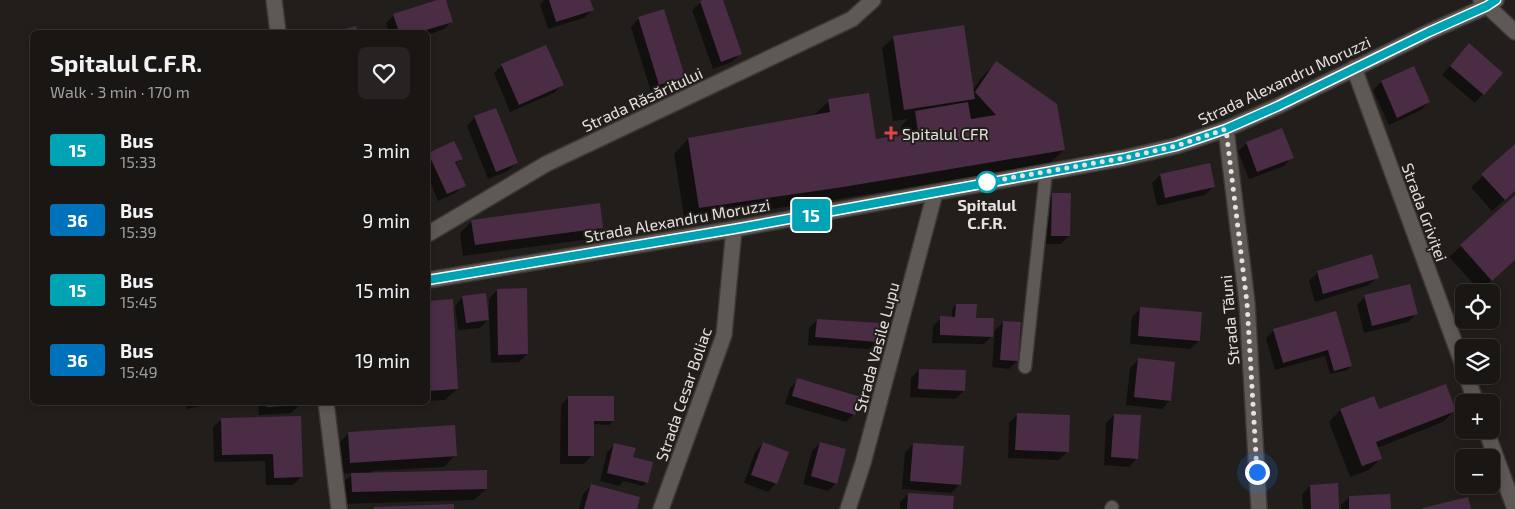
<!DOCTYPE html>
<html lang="en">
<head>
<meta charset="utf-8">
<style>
	:root { --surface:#1a1614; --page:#272322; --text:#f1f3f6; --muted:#9f9fa0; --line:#383534 }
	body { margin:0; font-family:"Exo 2",sans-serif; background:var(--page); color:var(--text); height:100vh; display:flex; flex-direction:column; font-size:19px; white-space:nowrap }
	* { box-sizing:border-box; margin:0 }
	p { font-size:16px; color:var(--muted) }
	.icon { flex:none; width:28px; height:28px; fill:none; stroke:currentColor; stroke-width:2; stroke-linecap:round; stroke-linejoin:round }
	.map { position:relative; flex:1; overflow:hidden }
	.drawer { position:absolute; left:30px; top:30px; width:400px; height:375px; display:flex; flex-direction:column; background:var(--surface); border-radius:8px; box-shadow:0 2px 8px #0003,0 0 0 1px var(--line) }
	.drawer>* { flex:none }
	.badge { padding:0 10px; border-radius:4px; font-size:18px; line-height:32px }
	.controls { position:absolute; left:1455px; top:284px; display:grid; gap:10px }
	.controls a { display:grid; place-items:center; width:45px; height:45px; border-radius:8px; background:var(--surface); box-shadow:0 2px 8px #0003,0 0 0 1px var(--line); font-size:25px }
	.you { position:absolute; width:25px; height:25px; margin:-12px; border:4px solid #fff; border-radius:50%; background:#1a73e8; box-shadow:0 0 0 8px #1a73e833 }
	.map>.badge { position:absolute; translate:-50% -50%; box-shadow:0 0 0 2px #fff }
	.round { display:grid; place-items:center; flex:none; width:52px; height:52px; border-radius:8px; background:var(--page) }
	.overview { display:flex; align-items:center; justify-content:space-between; height:85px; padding:0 20px }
	h1 { font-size:24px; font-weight:700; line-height:38px }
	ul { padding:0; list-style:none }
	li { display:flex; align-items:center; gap:15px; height:70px; padding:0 20px }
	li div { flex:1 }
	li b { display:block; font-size:19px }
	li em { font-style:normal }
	li .badge { min-width:55px; font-weight:700; text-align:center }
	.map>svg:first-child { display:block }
	.shadow { fill:#0007 }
	.building { fill:#4a2d44 }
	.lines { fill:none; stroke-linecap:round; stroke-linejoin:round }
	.service-casing { stroke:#3c3836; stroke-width:15 }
	.minor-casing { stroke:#3c3836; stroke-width:18 }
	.tertiary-casing { stroke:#3c3836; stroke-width:18 }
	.secondary-casing { stroke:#3c3836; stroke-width:18 }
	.service { stroke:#5e5955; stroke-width:12 }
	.minor { stroke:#5e5955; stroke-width:15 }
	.tertiary { stroke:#5e5955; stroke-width:15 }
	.secondary { stroke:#5e5955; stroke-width:15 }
	.line-casing { stroke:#fff; stroke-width:11 }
	.line { stroke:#00a3b4; stroke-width:8 }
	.walk { stroke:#e4e1df; stroke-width:5; stroke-dasharray:0 9 }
	.health-dot { fill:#e0444e; stroke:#221e1b; stroke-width:2 }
	.stop-dot { fill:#fff; stroke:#00a3b4; stroke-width:2.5 }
	.labels { text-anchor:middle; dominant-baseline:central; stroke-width:4; stroke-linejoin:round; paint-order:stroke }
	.street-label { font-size:16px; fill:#e4e1df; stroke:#221e1b }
	.poi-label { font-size:16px; fill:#e4e1df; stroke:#221e1b; text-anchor:start }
	.stop-label { font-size:16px; font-weight:bold; fill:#e4e1df; stroke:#221e1b }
</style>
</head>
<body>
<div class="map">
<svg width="1515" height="509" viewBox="0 0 1515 509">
	<rect width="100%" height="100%" fill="#221e1b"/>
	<path class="shadow" d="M441,0H445L452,21L444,29L428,35V32H389L386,23L394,15Z
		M544,0H589L592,10L584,18L548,29L540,4Z
		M707,0H722L740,54L732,62L713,69L692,10L701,2Z
		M639,18L684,77L675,85L651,92L631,27Z
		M894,37L973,90L981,78L996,63L1064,150L1049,164L827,201L685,222L674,154L688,139L814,115L829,101L875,140L902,136L901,126L908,119L893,121L882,48Z
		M1461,53L1502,73L1475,103L1442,75Z
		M502,65L562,85L554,93L510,112L494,73Z
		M1413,68L1429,102L1421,110L1389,125L1373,90L1381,82Z
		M475,117L516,163L508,171L488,179L467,126Z
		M1247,143L1292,157L1284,166L1249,179L1238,151Z
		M1515,146V191L1492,211L1471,187Z
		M429,154L461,159L455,164L464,185L456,193L438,201L428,177V155Z
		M1209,165L1213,187L1205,195L1157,206L1152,183L1160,175Z
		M1053,194L1069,236L1061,244H1043L1045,202Z
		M1515,197V260L1480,291L1449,257Z
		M472,221L602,227L590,239L463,256L460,233Z
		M1371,256L1378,277L1369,285L1315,302L1309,281L1317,273Z
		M497,290L527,354L519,362L491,363L489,318L480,328L458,330L455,306L463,297L489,315V299Z
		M1365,297L1416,314L1408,322L1364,333L1357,305Z
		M452,301L457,389L445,400L428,401V302Z
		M956,305L975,319L992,336L984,344L932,343L933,326L941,318H952V309Z
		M1140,309L1199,341L1190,349L1130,344L1132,317Z
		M1335,312L1351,366L1347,370L1330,374L1325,356L1275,370L1266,338L1274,330Z
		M817,320L877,341L869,349L808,345L809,328Z
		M1004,322L1017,361L1009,369L992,367L995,330Z
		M1139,359L1170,400L1162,409L1126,405L1130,368Z
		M919,370L964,391L955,399L910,397L911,378Z
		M798,380L854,414L846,422L785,404L790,388Z
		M569,397L613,421L609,425L593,424L592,455L584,464H560L561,405Z
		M1373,397L1379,411L1455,410L1443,422L1377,448L1381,458L1369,470L1350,477L1329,422L1340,410Z
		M186,402H220L187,409Z
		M258,402H299L300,405L291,413L259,415Z
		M1017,415L1067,452L1059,460L1008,458L1009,423Z
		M1114,415L1137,458L1129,467L1104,465L1106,423Z
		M300,417L301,477L293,485H266L265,461L214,462L213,427L222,419Z
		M349,433L455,455L444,467L372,471V474L486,489L474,500L341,504L340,486L353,473L339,474L337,445Z
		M763,443L776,483L768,492L744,483L755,452Z
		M820,443L836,483L828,491L803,484L812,451Z
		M615,444L647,482L643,486L623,481L619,486L600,481L607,452Z
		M913,444L960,484L951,493L902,489L905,452Z
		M591,486L636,509H579L583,494Z
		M1310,486L1338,509H1303L1302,494Z
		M908,494L952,509H900V502Z
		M1349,497L1389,509H1341V505Z"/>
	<path class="building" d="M437,0H446L453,22L419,32H399L393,14Z
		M549,0H590L594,10L556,22Z
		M703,0H723L742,54L721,62L700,1Z
		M664,9L685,77L659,85L638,17Z
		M964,25L975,99L904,110L893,36Z
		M356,26L358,32H334Z
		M1469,43L1503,73L1484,95L1450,66Z
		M546,45L564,85L519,105L501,64Z
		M996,61L1057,104L1065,150L843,187L699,208L688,138L830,112L828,99L869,93L876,139L918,132L915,111L968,102L971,119L996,115L975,92Z
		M1414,66L1430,102L1397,118L1381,81Z
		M496,108L518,163L496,172L474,116Z
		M1282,128L1294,158L1257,172L1246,142Z
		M454,141L463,159L455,162L466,186L447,194L428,153Z
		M1515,144V191L1505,200L1481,174Z
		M1210,163L1215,187L1165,198L1160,174Z
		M1052,193H1071L1070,236H1051Z
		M1515,195V260L1492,281L1460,245Z
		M600,203L603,228L475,245L471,220Z
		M1372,254L1379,278L1323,294L1317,271Z
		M1410,284L1418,314L1372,326L1364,295Z
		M527,288L528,354L498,355L497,289Z
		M486,293L489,320L466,323L462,296Z
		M453,299L458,389L428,391V301Z
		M956,304H977L976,318H994L993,337L940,335V316L955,317Z
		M1140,307L1202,312L1200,341L1138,336Z
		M1336,311L1352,366L1334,371L1328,350L1283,363L1273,329Z
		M817,319L880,323L878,342L815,337Z
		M1003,321L1021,322L1018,361L1000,360Z
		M1138,358L1175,362L1171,401L1134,397Z
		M919,369L966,370L965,391L918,389Z
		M797,378L861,397L855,415L792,396Z
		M1446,384L1456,411L1376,442L1382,459L1362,466L1340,409L1374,396L1379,409Z
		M568,396H614V421H594V456H568Z
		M266,402H301V405L267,407Z
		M1017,413L1070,415L1069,452L1015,450Z
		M1114,414L1141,415L1138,459L1111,457Z
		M301,416L303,477L274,478L273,454L222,455L221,418Z
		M455,425L457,456L350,463L348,432Z
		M763,442L789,452L777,484L751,475Z
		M820,442L846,449L837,484L811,476Z
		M614,443L636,448L633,457L653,462L648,483L607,473Z
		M913,443L964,446L961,485L910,481Z
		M487,470V489L352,492L351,473Z
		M1338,483L1339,509H1311L1310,485Z
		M591,484L640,497L637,509H584Z
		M908,493L954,496L953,509H907Z
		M1390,494L1391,509H1349V496Z
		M1468,497L1471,509H1423V508Z
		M454,504V509H374V507Z"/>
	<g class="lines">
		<g class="service-casing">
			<path id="service" d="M1025,367L1046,172
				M1111,509L1112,507"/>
		</g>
		<g class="minor-casing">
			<path id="minor" d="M1226,129L1247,303L1259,509
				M428,234L546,164L852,19L873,0
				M661,509L724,335L734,229
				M848,509L863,463L935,193"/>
		</g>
		<g class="tertiary-casing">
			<path id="tertiary" d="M274,0L278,32
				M1354,68L1464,368
				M428,280L734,229L1124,158L1176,146L1226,129L1278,106L1429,32L1487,6L1496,0
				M1466,375L1476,402
				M326,402L339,509
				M1486,430L1515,509"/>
		</g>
		<g class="secondary-casing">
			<path id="secondary" d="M1481,0L1515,32"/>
		</g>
		<use href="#service" class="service"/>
		<use href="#minor" class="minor"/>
		<use href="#tertiary" class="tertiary"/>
		<use href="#secondary" class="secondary"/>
	</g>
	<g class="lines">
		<g class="line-casing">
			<path id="line" d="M428,280L734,229L1124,158L1176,146L1226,129L1278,106L1429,32L1487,6L1496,0"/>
		</g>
		<use href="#line" class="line"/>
		<path class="walk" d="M987,182L1124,158L1176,146L1226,129L1247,303L1257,472"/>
	</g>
	<path class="health-dot" d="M888.5 125.5h5v5h5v5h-5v5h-5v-5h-5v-5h5z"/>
	<circle class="stop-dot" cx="987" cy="182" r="10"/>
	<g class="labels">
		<g class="street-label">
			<text transform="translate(1284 80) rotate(-25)">Strada Alexandru Moruzzi</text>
			<text transform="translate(642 99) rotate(-25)">Strada Răsăritului</text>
			<text transform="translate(1425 212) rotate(70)">Strada Griviței</text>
			<text transform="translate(677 220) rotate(-10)">Strada Alexandru Moruzzi</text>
			<text transform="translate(1229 320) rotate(-95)">Strada Tăuni</text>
			<text transform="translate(876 347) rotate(-75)">Strada Vasile Lupu</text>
			<text transform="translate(683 394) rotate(-71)">Strada Cesar Boliac</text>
		</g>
		<g class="poi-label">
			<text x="902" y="133">Spitalul CFR</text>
		</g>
		<g class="stop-label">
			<text x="987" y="204">Spitalul<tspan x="987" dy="18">C.F.R.</tspan></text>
		</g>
	</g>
</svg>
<div class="controls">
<a><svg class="icon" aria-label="locate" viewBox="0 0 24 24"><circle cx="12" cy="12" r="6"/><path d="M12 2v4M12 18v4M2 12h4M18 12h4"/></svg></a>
<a><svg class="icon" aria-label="layers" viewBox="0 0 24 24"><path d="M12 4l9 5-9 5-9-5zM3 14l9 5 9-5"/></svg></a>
<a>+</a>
<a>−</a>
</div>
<div class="you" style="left:1257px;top:472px"></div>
<b class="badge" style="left:811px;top:215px;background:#00a3b4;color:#fff">15</b>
<section class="drawer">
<div class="overview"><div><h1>Spitalul C.F.R.</h1><p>Walk · 3 min · 170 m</p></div><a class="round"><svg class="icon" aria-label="heart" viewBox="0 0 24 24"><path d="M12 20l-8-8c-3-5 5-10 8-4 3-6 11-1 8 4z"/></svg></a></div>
<ul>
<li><span class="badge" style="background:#00a3b4;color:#fff">15</span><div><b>Bus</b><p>15:33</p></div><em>3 min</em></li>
<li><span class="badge" style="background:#0072bc;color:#fff">36</span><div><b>Bus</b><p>15:39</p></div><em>9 min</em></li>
<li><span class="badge" style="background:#00a3b4;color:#fff">15</span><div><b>Bus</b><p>15:45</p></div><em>15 min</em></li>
<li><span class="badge" style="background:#0072bc;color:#fff">36</span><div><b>Bus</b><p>15:49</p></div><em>19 min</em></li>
</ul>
</section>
</div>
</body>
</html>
